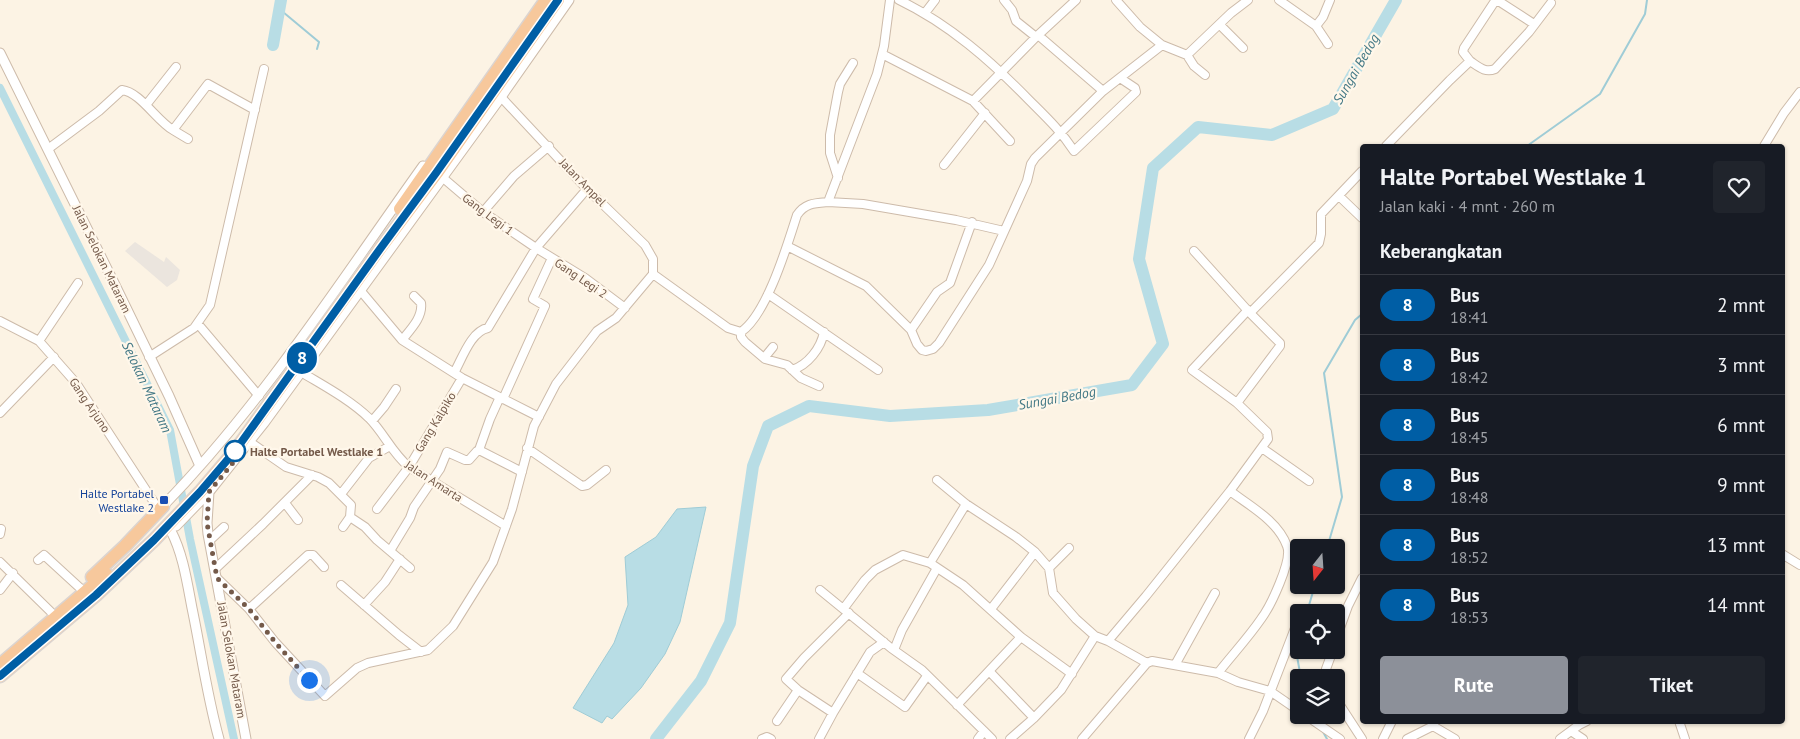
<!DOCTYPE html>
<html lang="id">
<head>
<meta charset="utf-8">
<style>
	:root { --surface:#171b24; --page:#20242c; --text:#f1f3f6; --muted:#9ea1a6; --line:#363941; --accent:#8c9099 }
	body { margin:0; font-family:"PT Sans",sans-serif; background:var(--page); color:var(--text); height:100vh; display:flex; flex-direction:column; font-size:19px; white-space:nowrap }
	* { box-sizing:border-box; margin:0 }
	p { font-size:16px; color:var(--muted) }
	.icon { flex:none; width:28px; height:28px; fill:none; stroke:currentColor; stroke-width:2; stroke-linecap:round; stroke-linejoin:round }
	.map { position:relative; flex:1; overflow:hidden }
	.sheet { position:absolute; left:1360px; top:144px; width:425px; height:580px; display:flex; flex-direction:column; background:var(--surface); border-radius:5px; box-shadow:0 1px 4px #0004 }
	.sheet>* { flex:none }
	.badge { padding:0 10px; border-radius:16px; font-size:18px; line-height:32px }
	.needle { width:32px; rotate:197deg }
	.buttons { position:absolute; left:1290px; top:539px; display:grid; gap:10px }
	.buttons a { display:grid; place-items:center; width:55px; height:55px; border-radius:5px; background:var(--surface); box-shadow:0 1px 4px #0004; font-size:25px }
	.you { position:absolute; width:25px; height:25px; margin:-12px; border:4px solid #fff; border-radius:50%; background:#1a73e8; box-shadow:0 0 0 8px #1a73e833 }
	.map>.badge { position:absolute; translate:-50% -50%; box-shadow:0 0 0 2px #fff }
	h2 { padding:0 20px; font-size:19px; line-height:45px }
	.round { display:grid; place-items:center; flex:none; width:52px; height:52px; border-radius:5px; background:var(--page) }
	.overview { display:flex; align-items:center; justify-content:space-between; height:85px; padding:0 20px }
	h1 { font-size:24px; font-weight:800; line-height:38px }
	.cta { display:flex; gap:10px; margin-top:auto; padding:10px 20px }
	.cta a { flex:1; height:58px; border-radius:5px; background:var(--accent); color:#fff; font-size:20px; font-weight:800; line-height:58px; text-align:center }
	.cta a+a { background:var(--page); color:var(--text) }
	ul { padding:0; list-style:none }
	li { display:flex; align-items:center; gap:15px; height:60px; padding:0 20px; border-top:1px solid var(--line) }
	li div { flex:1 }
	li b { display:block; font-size:19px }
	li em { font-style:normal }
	li .badge { min-width:55px; font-weight:700; text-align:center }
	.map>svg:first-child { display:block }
	.industrial { fill:#ebe5de }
	.water { fill:#b8dde5; stroke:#9fccd6 }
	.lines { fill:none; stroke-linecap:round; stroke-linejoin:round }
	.stream { stroke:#9fccd6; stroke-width:2 }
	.canal { stroke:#b8dde5; stroke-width:8 }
	.river { stroke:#b8dde5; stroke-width:12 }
	.minor-casing { stroke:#cdbbaa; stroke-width:10 }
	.tertiary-casing { stroke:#cdbbaa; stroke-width:11 }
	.trunk-casing { stroke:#dbd4d0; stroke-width:15 }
	.minor { stroke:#fff; stroke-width:8 }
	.tertiary { stroke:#fff; stroke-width:9 }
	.trunk { stroke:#f7c89c; stroke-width:12 }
	.line-casing { stroke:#fff; stroke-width:11 }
	.line { stroke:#005ea5; stroke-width:8 }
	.walk { stroke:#745a4a; stroke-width:5; stroke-dasharray:0 9 }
	.stop-dot { fill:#fff; stroke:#005ea5; stroke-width:2.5 }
	.transit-dot { fill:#1a4fb4; stroke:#fff7ea; stroke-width:2 }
	.labels { text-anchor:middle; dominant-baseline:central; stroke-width:4.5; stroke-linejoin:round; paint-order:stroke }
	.street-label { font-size:12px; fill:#745a4a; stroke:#fff7ea }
	.stop-label { font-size:12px; font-weight:bold; fill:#745a4a; stroke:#fff7ea; text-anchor:start }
	.transit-label { font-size:12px; fill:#164399; stroke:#fff7ea; text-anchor:end }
	.water-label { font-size:14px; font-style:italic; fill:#447986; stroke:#fff7ea }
</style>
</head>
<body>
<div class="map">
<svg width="1800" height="739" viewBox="0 0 1800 739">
	<rect width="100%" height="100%" fill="#fcf3e4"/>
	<path class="industrial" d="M135,242L164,262L166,257L180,270L177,280L167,287L125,251Z"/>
	<path class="water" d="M706,507L680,622L665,654L641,688L612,719L607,716L602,723L573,708L614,643L628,605L625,557L656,537L677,509Z"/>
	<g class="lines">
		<path class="stream" d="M283,12L319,42L317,49
			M1527,146L1600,94L1645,14L1647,0
			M1327,548L1342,497L1324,373L1355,320L1362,314
			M1307,612L1315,585
			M1299,640L1296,651L1301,678
			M1322,730L1327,739"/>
		<path class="canal" d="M0,88L170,430L190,539L234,739"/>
		<path class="river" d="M273,45L281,0
			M656,739L701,681L730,623L753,466L768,426L809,406L890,416L988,410L1132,385L1163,344L1139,259L1153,168L1198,127L1272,135L1333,109L1396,0"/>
		<g class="minor-casing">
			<path id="minor" d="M899,0C949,24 991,61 1029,100C1046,117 1061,131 1074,151L1136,92L1135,88L1120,78
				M1004,0L1012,10L1016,21L1036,37
				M1116,0L1140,27L1162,45L1187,55L1231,13L1248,0
				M1279,0L1316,26L1328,44
				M925,13L935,0
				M1220,25L1243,48
				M1316,26L1323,17L1330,0
				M1038,35L1103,91
				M882,54L973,101L1036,37L1076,0
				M1187,55L1194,66L1205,75
				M1470,61L1463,52L1464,48L1495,1L1500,2L1534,24
				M501,97L587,189L645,245L653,259V274
				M973,101L1010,141
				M146,105L176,67
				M173,130L188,139
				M1386,146L1450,80L1470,61C1479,67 1485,73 1495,69L1529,32L1551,3
				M1764,146L1784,113L1800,92
				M48,149L99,111L122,90C140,92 157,121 173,130L208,84L255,110
				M944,165L985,113
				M442,177L483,212L536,248L585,278L625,308
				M838,178L830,153V135L838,92L840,84L853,63
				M1339,196L1362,218
				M828,202L863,204L956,220L1004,231
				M483,212L514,176L549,146
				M787,246L866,286L911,330L917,344L922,350L926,351L933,349L939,343L989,265L1027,181L1031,164L1035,158L1103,91L1162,45
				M653,274L728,328L741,332C767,314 787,246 797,215C805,203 815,203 828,202L877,74L884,46L890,0
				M360,290L402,340L462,378L539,417
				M768,294L878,370
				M1250,313L1319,243L1321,234V214L1362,171
				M0,321L39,341L76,383L159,510
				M198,324L259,396
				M911,330L937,292L950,283L972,222
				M741,332V337L745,342L765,359L787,365L801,378L819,386
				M402,340C411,329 423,317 421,303L414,296
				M39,341L78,283
				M149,357L194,328L210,305L264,69
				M764,358L773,347
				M792,370C808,365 821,348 824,332
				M301,372C324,386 349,399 369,418C384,433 392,453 409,467L506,526
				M454,373C462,359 471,331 488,328L536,248L587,189
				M503,399L545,306L533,299L552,258
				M1237,403L1192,370L1248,310
				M0,413L54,357
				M372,421L384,407L396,389
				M250,442L286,467L318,477L329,483L351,505L350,517L365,527L377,540L410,568
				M527,448L582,486L587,485L606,470
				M1262,448L1309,481
				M479,450L490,419L500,397
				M937,480L966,504L1016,537L1035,552L1049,568L1053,593L1076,619L1095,636L1108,641
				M341,494L369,458L390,446
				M285,503L298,520
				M377,509L409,467L462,378
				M343,527L350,517
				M0,534L1,529
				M210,540L224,527
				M390,551L410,518L414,507L440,469L447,452L465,460H469L477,451L479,450L522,472
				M1782,554L1800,565
				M38,560L44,555L80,588
				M0,562L51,612
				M930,563L966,504
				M1049,568L1069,548
				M215,569L263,524L312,475
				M217,578L249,609L275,642L325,696L357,668L368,663L428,650L453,626L493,562L512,509L534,426L556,384L597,331L616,318L653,274
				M341,585L399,635L421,652
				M0,590L13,573
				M820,590L891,648L922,670L984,731
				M364,605L385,582L400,559
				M844,608L865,580L875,570L903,555L930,563L963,585L1021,637
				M249,609L308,555H313L324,567
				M991,609L1035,552
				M1336,639L1348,606L1362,578
				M894,650L902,630L937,568
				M1147,663L1108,641L1146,596L1230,491L1268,439L1267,432L1237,403L1280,346V343L1250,313L1194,251
				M1175,665L1215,593
				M989,671L1034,718
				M857,673L905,707L927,676
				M1218,673C1232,655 1248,638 1261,619C1270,607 1293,560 1287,546C1278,521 1250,506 1230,491
				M1326,678V669L1333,650
				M1336,699L1362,739
				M957,705L1021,637L1072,674
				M833,713L798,690L786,679L804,658L849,613
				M1305,715L1340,739
				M777,721L798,690
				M1679,721L1685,739
				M1433,726L1455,739
				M1571,731L1583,739
				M762,739L767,737L771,739
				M819,739L833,713L870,652L884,642
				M978,739L984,731L992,739
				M1010,739L1034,718L1061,690L1095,636
				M1082,739L1147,663L1152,661L1218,673L1238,682L1270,691L1299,711
				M1249,739L1263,711L1295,628
				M1383,739L1392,721
				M1407,739L1433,726L1435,721
				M1560,739L1579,725L1587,721"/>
		</g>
		<g class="tertiary-casing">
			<path id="tertiary" d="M0,53L116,287L169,396L200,466
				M209,492L207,523L208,534L246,739
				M163,506C263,403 340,282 423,166
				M176,526L209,492L264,423L501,97L569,0
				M171,531C183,554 187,582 192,608C201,651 207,696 219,739"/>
		</g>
		<g class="trunk-casing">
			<path id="trunk" d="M400,209L546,0
				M92,577L125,546L163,506
				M0,665L106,574
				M0,676L96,595L154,540L200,492L235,451L380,249L437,173L558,0"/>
		</g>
		<use href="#minor" class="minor"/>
		<use href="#tertiary" class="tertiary"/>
		<use href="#trunk" class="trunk"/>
	</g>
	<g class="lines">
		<g class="line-casing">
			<path id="line" d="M0,676L96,595L154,540L200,492L235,451L380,249L436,173L558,0"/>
		</g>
		<use href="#line" class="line"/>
		<path class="walk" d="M235,451L240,454L209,492L207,523L217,578L249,609L275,642L309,680"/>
	</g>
	<circle class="stop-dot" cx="235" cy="451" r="10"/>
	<rect class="transit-dot" x="159" y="495" width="10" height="10" rx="2.5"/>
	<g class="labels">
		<g class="street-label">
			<text transform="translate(583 182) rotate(46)">Jalan Ampel</text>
			<text transform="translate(488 214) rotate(37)">Gang Legi 1</text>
			<text transform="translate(102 259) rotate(64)">Jalan Selokan Mataram</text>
			<text transform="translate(581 278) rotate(34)">Gang Legi 2</text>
			<text transform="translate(90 405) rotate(56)">Gang Arjuno</text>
			<text transform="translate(435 422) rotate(-59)">Gang Kalpiko</text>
			<text transform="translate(434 481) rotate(33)">Jalan Amarta</text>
			<text transform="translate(232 660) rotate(80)">Jalan Selokan Mataram</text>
		</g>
		<g class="stop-label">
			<text x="250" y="451">Halte Portabel Westlake 1</text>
		</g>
		<g class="transit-label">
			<text x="154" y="493">Halte Portabel<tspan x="154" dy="14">Westlake 2</tspan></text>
		</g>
		<g class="water-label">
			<text transform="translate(1356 69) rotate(-60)">Sungai Bedog</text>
			<text transform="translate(147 387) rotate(65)">Selokan Mataram</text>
			<text transform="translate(1057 398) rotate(-10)">Sungai Bedog</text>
		</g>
	</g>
</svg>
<div class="buttons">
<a><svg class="needle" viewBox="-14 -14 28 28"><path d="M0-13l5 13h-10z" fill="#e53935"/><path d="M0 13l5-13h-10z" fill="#9ea1a6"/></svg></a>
<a><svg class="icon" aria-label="locate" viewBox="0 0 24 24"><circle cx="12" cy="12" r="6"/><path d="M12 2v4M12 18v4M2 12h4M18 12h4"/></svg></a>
<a><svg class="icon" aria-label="layers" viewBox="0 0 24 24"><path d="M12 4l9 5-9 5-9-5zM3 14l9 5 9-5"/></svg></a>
</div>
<div class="you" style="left:309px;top:680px"></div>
<b class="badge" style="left:302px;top:358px;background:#005ea5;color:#fff">8</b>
<section class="sheet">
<div class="overview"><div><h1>Halte Portabel Westlake 1</h1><p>Jalan kaki · 4 mnt · 260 m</p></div><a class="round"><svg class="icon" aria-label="heart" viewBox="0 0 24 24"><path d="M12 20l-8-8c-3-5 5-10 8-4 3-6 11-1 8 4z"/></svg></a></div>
<h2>Keberangkatan</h2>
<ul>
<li><span class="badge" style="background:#005ea5;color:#fff">8</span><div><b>Bus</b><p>18:41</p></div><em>2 mnt</em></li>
<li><span class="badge" style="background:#005ea5;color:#fff">8</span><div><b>Bus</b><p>18:42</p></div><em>3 mnt</em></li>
<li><span class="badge" style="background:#005ea5;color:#fff">8</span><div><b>Bus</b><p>18:45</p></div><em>6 mnt</em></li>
<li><span class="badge" style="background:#005ea5;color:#fff">8</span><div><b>Bus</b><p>18:48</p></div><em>9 mnt</em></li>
<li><span class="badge" style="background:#005ea5;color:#fff">8</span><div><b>Bus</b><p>18:52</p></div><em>13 mnt</em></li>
<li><span class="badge" style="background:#005ea5;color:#fff">8</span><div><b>Bus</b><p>18:53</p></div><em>14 mnt</em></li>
</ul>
<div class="cta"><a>Rute</a><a>Tiket</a></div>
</section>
</div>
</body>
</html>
